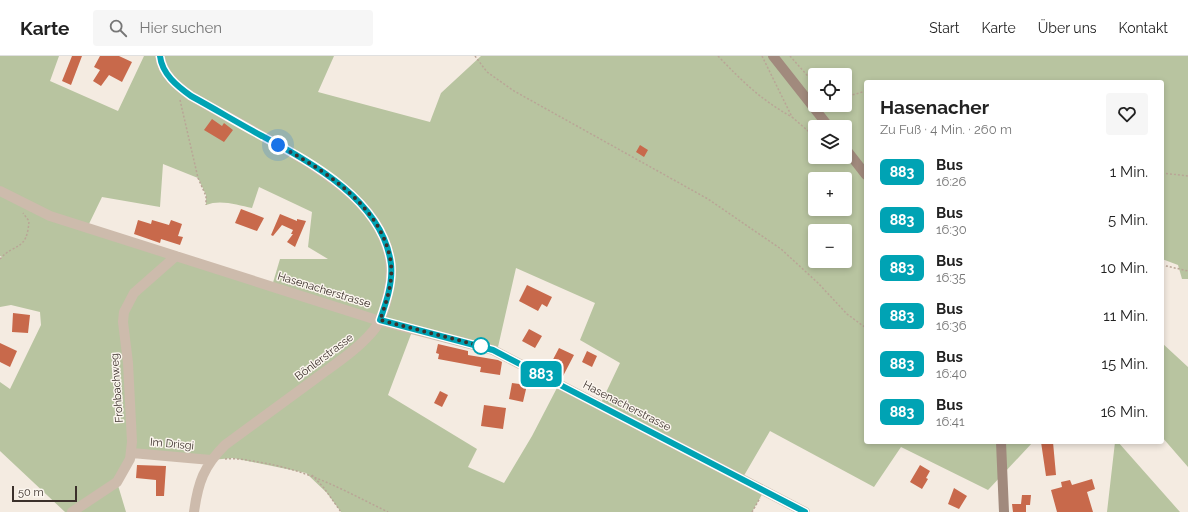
<!DOCTYPE html>
<html lang="de">
<head>
<meta charset="utf-8">
<style>
	:root { --surface:#fff; --page:#f6f6f6; --text:#222; --muted:#767676; --line:#e0e0e0 }
	body { margin:0; font-family:Raleway,sans-serif; background:var(--page); color:var(--text); height:100vh; display:flex; flex-direction:column; font-size:15px; white-space:nowrap }
	* { box-sizing:border-box; margin:0 }
	p { font-size:13px; color:var(--muted) }
	.icon { flex:none; width:22px; height:22px; fill:none; stroke:currentColor; stroke-width:2; stroke-linecap:round; stroke-linejoin:round }
	.map { position:relative; flex:1; overflow:hidden }
	.details { position:absolute; left:864px; top:24px; width:300px; height:364px; display:flex; flex-direction:column; background:var(--surface); border-radius:4px; box-shadow:0 2px 6px #0003 }
	.details>* { flex:none }
	.badge { padding:0 8px; border-radius:6px; font-size:14px; line-height:26px }
	.buttons { position:absolute; left:808px; top:12px; display:grid; gap:8px }
	.buttons a { display:grid; place-items:center; width:44px; height:44px; border-radius:4px; background:var(--surface); box-shadow:0 2px 6px #0003; font-size:20px }
	.scale { position:absolute; left:12px; bottom:10px; width:65px; box-sizing:border-box; padding-left:4px; border:2px solid #3b302b; border-top:0; font-size:11px; line-height:14px; white-space:nowrap; color:#3b302b; -webkit-text-stroke:3px #fbf5ee; paint-order:stroke }
	.you { position:absolute; width:20px; height:20px; margin:-10px; border:3px solid #fff; border-radius:50%; background:#1a73e8; box-shadow:0 0 0 6px #1a73e833 }
	.map>.badge { position:absolute; translate:-50% -50%; box-shadow:0 0 0 2px #fff }
	.round { display:grid; place-items:center; flex:none; width:42px; height:42px; border-radius:4px; background:var(--page) }
	.head { display:flex; align-items:center; justify-content:space-between; height:68px; padding:0 16px }
	h1 { font-size:19px; font-weight:700; line-height:30px }
	ul { padding:0; list-style:none }
	li { display:flex; align-items:center; gap:12px; height:48px; padding:0 16px }
	li div { flex:1 }
	li b { display:block; font-size:15px }
	li em { font-style:normal }
	li .badge { min-width:44px; font-weight:700; text-align:center }
	header { display:flex; align-items:center; gap:24px; box-sizing:border-box; height:56px; padding:0 20px; background:var(--surface); border-bottom:1px solid var(--line) }
	header strong { font-size:19px }
	nav { display:flex; gap:22px; margin-inline-start:auto; font-size:14px }
	.search { width:280px; height:36px; background:var(--page); display:flex; align-items:center; gap:10px; box-sizing:border-box; padding:0 14px; border-radius:4px; color:var(--muted); font-size:15px }
	.map>svg:first-child { display:block }
	.green { fill:#b8c4a0; fill-rule:evenodd }
	.building { fill:#c8694b }
	.lines { fill:none; stroke-linecap:round; stroke-linejoin:round }
	.path { stroke:#b9a596; stroke-width:1.5; stroke-dasharray:2 2; stroke-linecap:butt }
	.street { stroke:#cdbbac; stroke-width:10 }
	.secondary { stroke:#a18a7d; stroke-width:10 }
	.line-casing { stroke:#fff; stroke-width:9 }
	.line { stroke:#00a3b4; stroke-width:6 }
	.walk { stroke:#3b302b; stroke-width:4; stroke-dasharray:0 7.2 }
	.stop-dot { fill:#fff; stroke:#00a3b4; stroke-width:2 }
	.labels { text-anchor:middle; dominant-baseline:central; stroke-width:3; stroke-linejoin:round; paint-order:stroke }
	.street-label { font-size:11px; fill:#3b302b; stroke:#fbf5ee }
</style>
</head>
<body>
<header>
<strong>Karte</strong>
<div class="search"><svg class="icon" aria-label="search" viewBox="0 0 24 24"><circle cx="10" cy="10" r="6"/><path d="M15 15l6 6"/></svg>Hier suchen</div>
<nav><a>Start</a><a>Karte</a><a>Über uns</a><a>Kontakt</a></nav>
</header>
<div class="map">
<svg width="1188" height="456" viewBox="0 0 1188 456">
	<rect width="100%" height="100%" fill="#f4ebe1"/>
	<path class="green" d="M0,0H59L50,25L118,55L144,0H334L318,36L430,66L441,37L481,0H1188V223H1182L1178,209L1162,203V26H866V386H1033L988,434L901,391L874,431L770,375L742,423L764,435L752,456H341L327,437L306,417L233,402L211,404L132,397L117,426L126,456H65L0,395V326L10,333L41,269L40,256L11,249L0,251V203L2,201L0,200ZM815,19H845V49H815ZM815,71H845V101H815ZM163,108L198,122L206,139V149C220,143 238,149 252,152L259,131L312,156L308,191L328,203H280L272,230L87,172L102,141L160,151ZM815,123H845V153H815ZM815,175H845V205H815ZM516,212L595,247L580,284L620,307L600,349L559,328L532,380L504,427L468,411L477,393L388,339L413,273L477,285L498,291Z
		M1162,287L1188,311V411L1162,381Z
		M1115,386H1118L1180,456H1107Z"/>
	<path class="building" d="M72,0H82L71,29L62,25Z
		M100,0H119L132,6L122,26L109,19L101,30L93,25L100,14L94,11Z
		M212,63L222,70L224,67L233,74L224,86L204,74Z
		M640,89L648,94L644,101L636,96Z
		M241,153L264,162L257,175L235,167Z
		M280,158L297,165V163L306,165L295,191L287,186L293,178H291L293,174L282,169L273,180L271,179Z
		M138,164L151,168L152,164L169,169L171,164L182,168L178,180L183,181L180,189L161,183L160,187L134,178Z
		M527,229L552,241L547,251L542,248L538,255L519,245Z
		M13,257L30,259L28,277L12,276Z
		M529,273L542,280L535,292L522,285Z
		M0,287L17,295L10,311L0,306Z
		M438,288L468,295V299L498,304L502,306L500,319L480,316L481,311L438,303L439,298L436,297Z
		M559,292L574,299L562,322L547,315Z
		M587,295L597,300L592,311L582,306Z
		M512,327L527,329L523,346L509,343Z
		M440,335L448,339L442,351L434,347Z
		M484,349L506,352L503,373L481,370Z
		M1041,386H1053L1056,419L1046,420Z
		M137,409L166,410L164,440H156V424L136,422Z
		M920,409L930,415L926,422L928,423L922,433L910,426Z
		M1092,423L1095,433L1087,436L1093,456H1057L1051,434L1062,431L1061,426L1070,424L1072,429Z
		M954,432L967,440L959,453L948,448Z
		M1022,439H1031L1030,449H1026V456H1013L1012,448H1021Z"/>
	<g class="lines">
		<path class="path" d="M475,0L487,16L514,35L708,143L781,193L818,227L847,258L866,272
			M718,0C742,25 761,44 792,61
			M762,0L792,61L815,81
			M790,0L815,28
			M898,26H906
			M845,41L866,35
			M180,44L198,122L206,140V149
			M838,101L843,105
			M1162,117L1188,120
			M0,203C15,186 27,196 29,165L23,157
			M1162,209L1188,215
			M225,403C236,402 247,404 258,406C309,414 343,434 388,456
			M312,419L324,432L341,456
			M752,456L760,442"/>
		<path class="street" d="M160,0C162,18 177,30 191,40C215,54 240,67 264,81C319,112 404,157 389,233C386,248 383,263 373,275C357,294 335,308 315,323C285,345 255,367 225,389C204,410 198,426 194,456
			M0,135L50,160L380,265L493,294L805,456
			M132,397L211,404
			M72,456L117,426L130,403L132,386L128,307L123,266L124,256L134,237L176,200"/>
		<path class="secondary" d="M773,0L829,71
			M845,92L866,119
			M1001,386L1004,456"/>
	</g>
	<g class="lines">
		<g class="line-casing">
			<path id="line" d="M160,0C162,18 177,30 191,40C215,53 238,67 262,80C312,107 383,145 391,208C393,227 386,247 380,264L493,294L805,456"/>
		</g>
		<use href="#line" class="line"/>
		<path class="walk" d="M278,89C324,114 384,151 391,208C393,227 386,247 380,264L481,290"/>
	</g>
	<circle class="stop-dot" cx="481" cy="290" r="8"/>
	<g class="labels">
		<g class="street-label">
			<text transform="translate(324 234) rotate(17)">Hasenacherstrasse</text>
			<text transform="translate(324 301) rotate(-37)">Bönlerstrasse</text>
			<text transform="translate(117 332) rotate(-94)">Frohbachweg</text>
			<text transform="translate(627 350) rotate(27)">Hasenacherstrasse</text>
			<text transform="translate(172 388) rotate(5)">Im Drisgi</text>
		</g>
	</g>
</svg>
<div class="buttons">
<a><svg class="icon" aria-label="locate" viewBox="0 0 24 24"><circle cx="12" cy="12" r="6"/><path d="M12 2v4M12 18v4M2 12h4M18 12h4"/></svg></a>
<a><svg class="icon" aria-label="layers" viewBox="0 0 24 24"><path d="M12 4l9 5-9 5-9-5zM3 14l9 5 9-5"/></svg></a>
<a>+</a>
<a>−</a>
</div>
<div class="scale">50 m</div>
<div class="you" style="left:278px;top:89px"></div>
<b class="badge" style="left:541px;top:318px;background:#00a3b4;color:#fff">883</b>
<section class="details">
<div class="head"><div><h1>Hasenacher</h1><p>Zu Fuß · 4 Min. · 260 m</p></div><a class="round"><svg class="icon" aria-label="heart" viewBox="0 0 24 24"><path d="M12 20l-8-8c-3-5 5-10 8-4 3-6 11-1 8 4z"/></svg></a></div>
<ul>
<li><span class="badge" style="background:#00a3b4;color:#fff">883</span><div><b>Bus</b><p>16:26</p></div><em>1 Min.</em></li>
<li><span class="badge" style="background:#00a3b4;color:#fff">883</span><div><b>Bus</b><p>16:30</p></div><em>5 Min.</em></li>
<li><span class="badge" style="background:#00a3b4;color:#fff">883</span><div><b>Bus</b><p>16:35</p></div><em>10 Min.</em></li>
<li><span class="badge" style="background:#00a3b4;color:#fff">883</span><div><b>Bus</b><p>16:36</p></div><em>11 Min.</em></li>
<li><span class="badge" style="background:#00a3b4;color:#fff">883</span><div><b>Bus</b><p>16:40</p></div><em>15 Min.</em></li>
<li><span class="badge" style="background:#00a3b4;color:#fff">883</span><div><b>Bus</b><p>16:41</p></div><em>16 Min.</em></li>
</ul>
</section>
</div>
</body>
</html>
